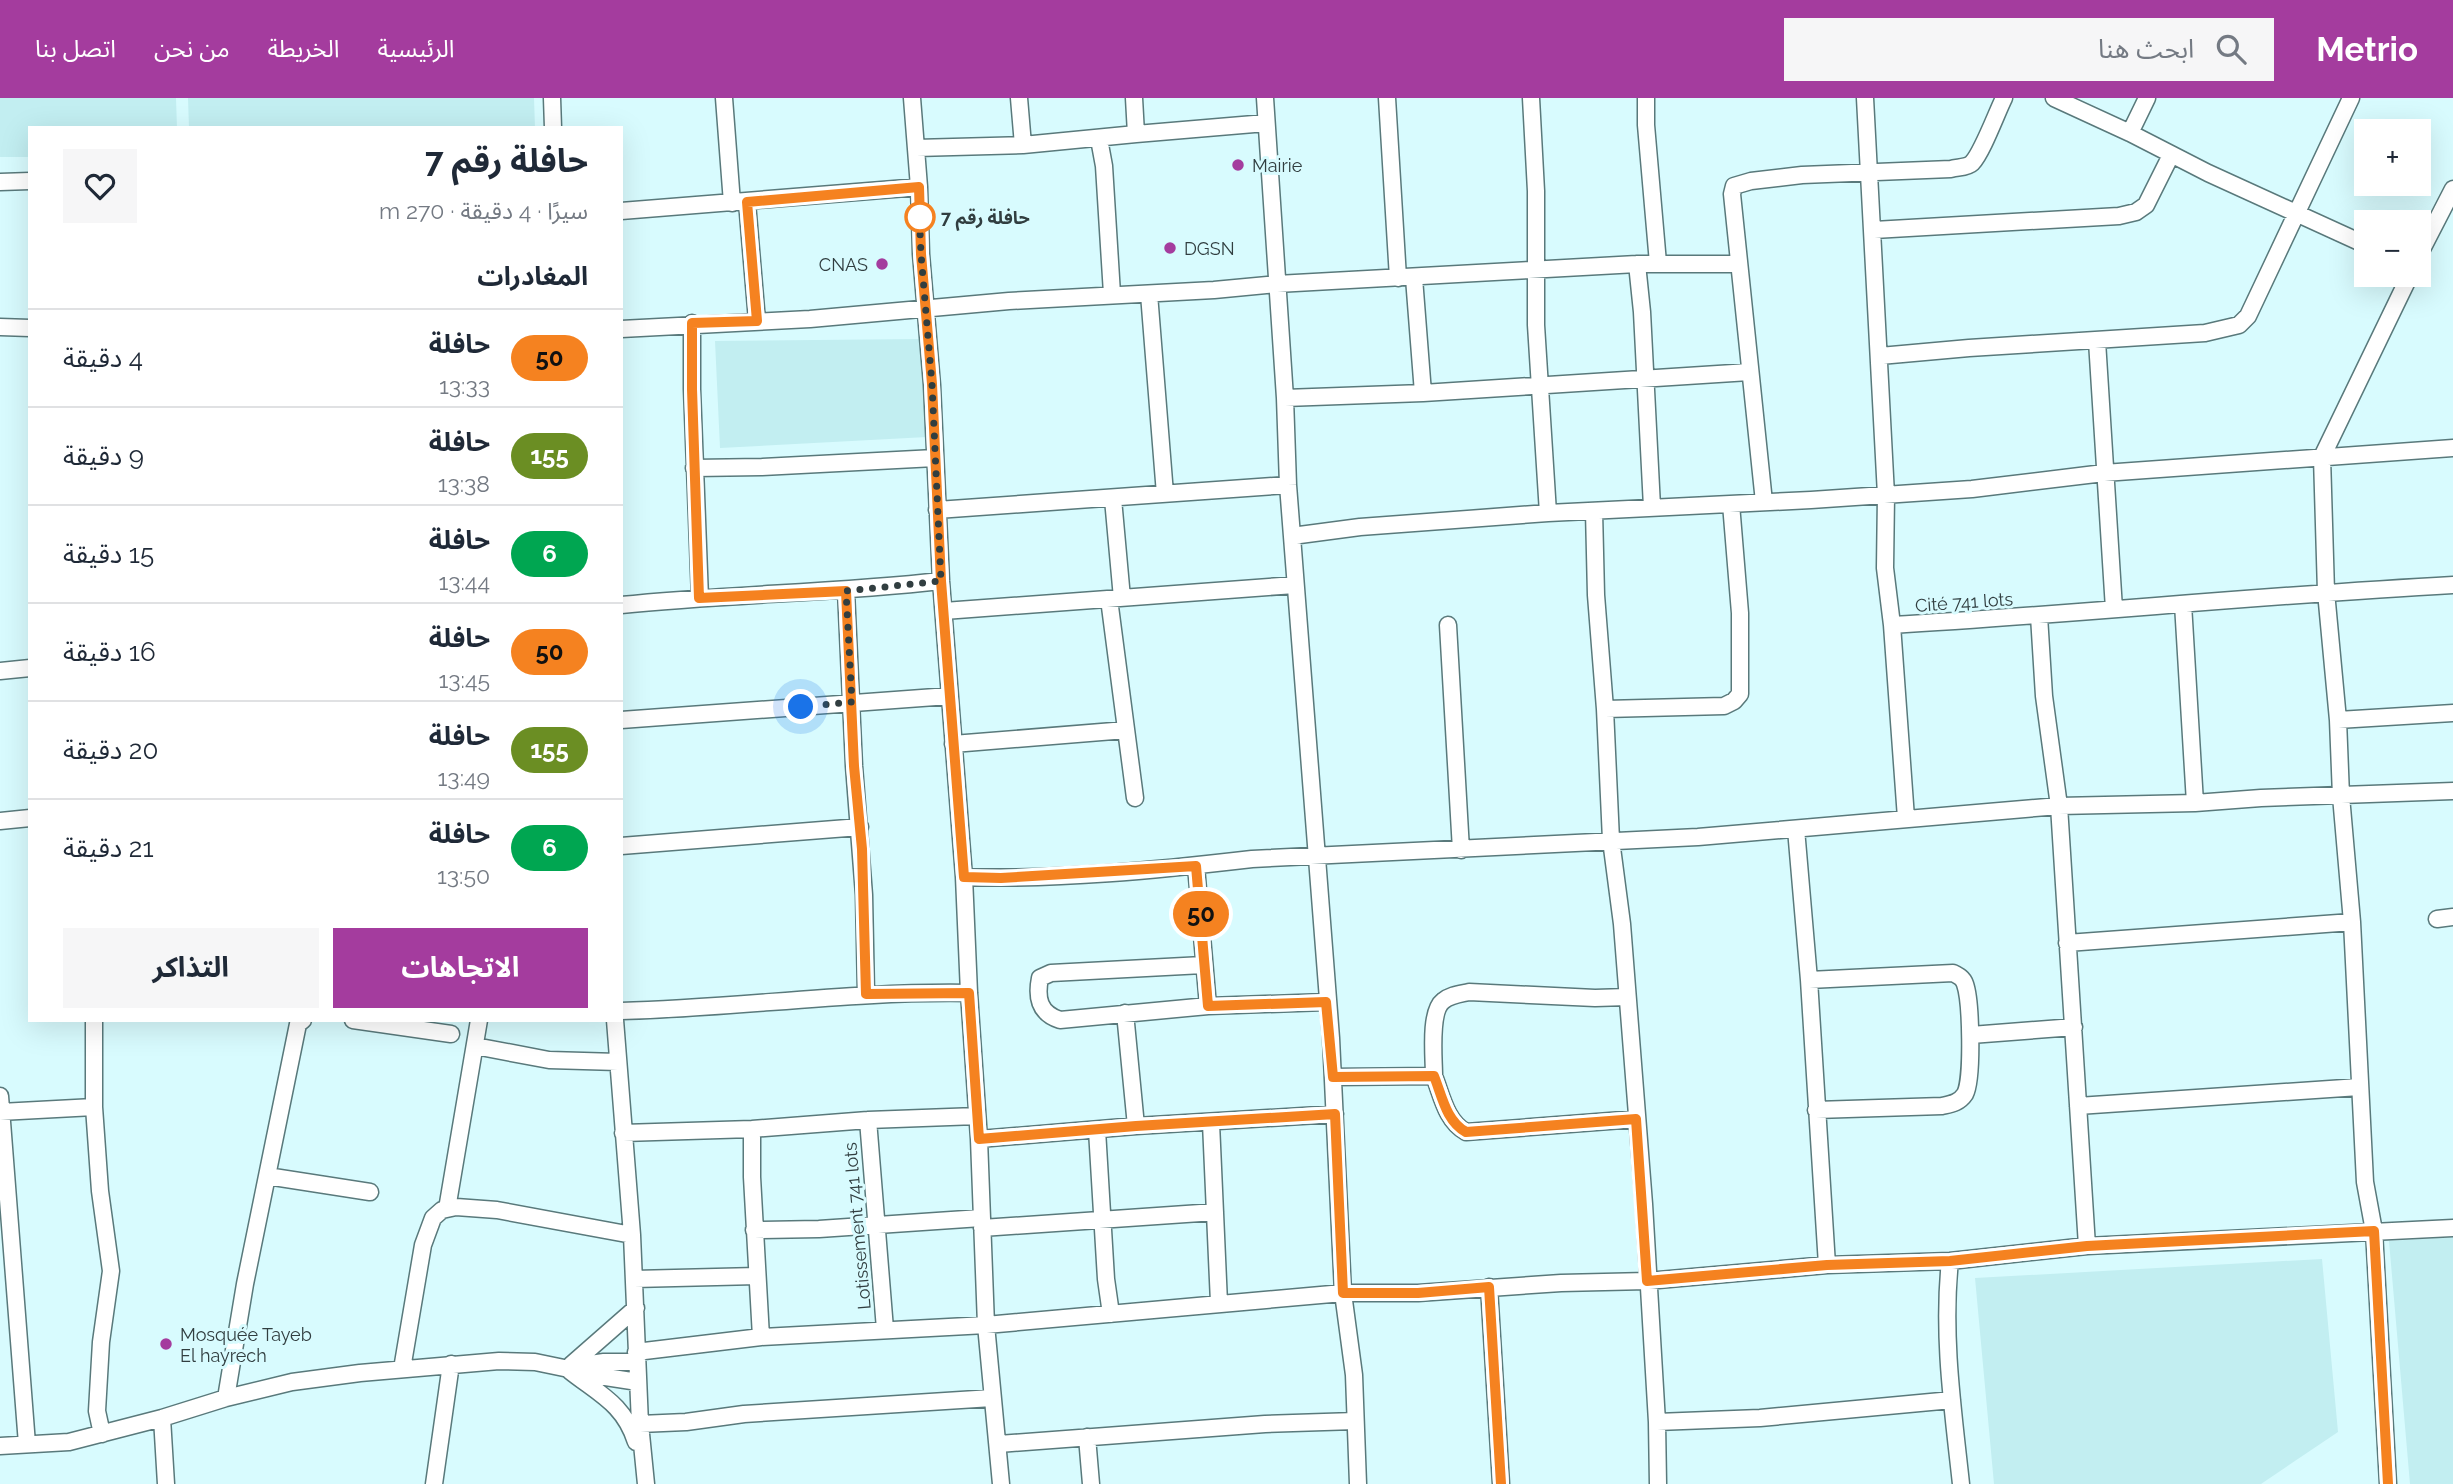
<!DOCTYPE html>
<html lang="ar">
<head>
<meta charset="utf-8">
<style>
	:root { --surface:#fff; --page:#f6f6f7; --text:#1f2937; --muted:#747a83; --line:#e0e1e3; --accent:#a43c9e }
	body { margin:0; font-family:Raleway,"Noto Sans Arabic",sans-serif; background:var(--page); color:var(--text); direction:rtl; height:100vh; display:flex; flex-direction:column; font-size:26px; white-space:nowrap }
	* { box-sizing:border-box; margin:0 }
	p { font-size:23px; color:var(--muted) }
	.icon { flex:none; width:38px; height:38px; fill:none; stroke:currentColor; stroke-width:2; stroke-linecap:round; stroke-linejoin:round }
	.map { position:relative; flex:1; overflow:hidden; direction:ltr }
	.drawer { position:absolute; left:28px; top:28px; width:595px; height:896px; display:flex; flex-direction:column; background:var(--surface); border-radius:0px; box-shadow:0 7px 28px #0002; direction:rtl }
	.drawer>* { flex:none }
	.badge { padding:0 14px; border-radius:23px; font-size:24px; line-height:46px }
	.tools { position:absolute; left:2354px; top:21px; display:grid; gap:14px }
	.tools a { display:grid; place-items:center; width:77px; height:77px; border-radius:0px; background:var(--surface); box-shadow:0 7px 28px #0002; font-size:35px }
	.you { position:absolute; width:35px; height:35px; margin:-18px; border:5px solid #fff; border-radius:50%; background:#1a73e8; box-shadow:0 0 0 10px #1a73e833 }
	.map>.badge { position:absolute; translate:-50% -50%; box-shadow:0 0 0 4px #fff }
	h2 { padding:0 35px; font-size:26px; line-height:63px }
	.round { display:grid; place-items:center; flex:none; width:74px; height:74px; border-radius:0px; background:var(--page) }
	.head { display:flex; align-items:center; justify-content:space-between; height:119px; padding:0 35px }
	h1 { font-size:33px; font-weight:700; line-height:52px }
	.primary-button { display:flex; gap:14px; margin-top:auto; padding:14px 35px }
	.primary-button a { flex:1; height:80px; border-radius:0px; background:var(--accent); color:#fff; font-size:28px; font-weight:700; line-height:80px; text-align:center }
	.primary-button a+a { background:var(--page); color:var(--text) }
	ul { padding:0; list-style:none }
	li { display:flex; align-items:center; gap:21px; height:98px; padding:0 35px; border-top:2px solid var(--line) }
	li div { flex:1 }
	li b { display:block; font-size:26px }
	li em { font-style:normal }
	li .badge { min-width:77px; font-weight:700; text-align:center }
	header { display:flex; align-items:center; gap:42px; box-sizing:border-box; height:98px; padding:0 35px; background:var(--accent); color:#fff }
	header strong { font-size:33px }
	nav { display:flex; gap:38px; margin-inline-start:auto; font-size:24px }
	.search { width:490px; height:63px; background:var(--page); display:flex; align-items:center; gap:18px; box-sizing:border-box; padding:0 24px; border-radius:0px; color:var(--muted); font-size:26px }
	.map>svg:first-child { display:block }
	.built { fill:#c2eef1 }
	.lines { fill:none; stroke-linecap:round; stroke-linejoin:round }
	.minor-casing { stroke:#59797b; stroke-width:19 }
	.minor { stroke:#fff; stroke-width:16 }
	.line-casing { stroke:#fff; stroke-width:16 }
	.line { stroke:#f58220; stroke-width:10 }
	.walk { stroke:#313e40; stroke-width:7; stroke-dasharray:0 12.6 }
	.poi-dot { fill:#a43c9e; stroke:#d8fbfe; stroke-width:2.5 }
	.stop-dot { fill:#fff; stroke:#f58220; stroke-width:3.5 }
	.labels { text-anchor:middle; dominant-baseline:central; stroke-width:6; stroke-linejoin:round; paint-order:stroke }
	.poi-label { font-size:18px; fill:#313e40; stroke:#d8fbfe; text-anchor:start }
	.stop-label { font-size:18px; font-weight:bold; fill:#313e40; stroke:#d8fbfe; text-anchor:start }
	.street-label { font-size:18px; fill:#313e40; stroke:#d8fbfe }
</style>
</head>
<body>
<header>
<strong>Metrio</strong>
<div class="search"><svg class="icon" aria-label="search" viewBox="0 0 24 24"><circle cx="10" cy="10" r="6"/><path d="M15 15l6 6"/></svg>ابحث هنا</div>
<nav><a>الرئيسية</a><a>الخريطة</a><a>من نحن</a><a>اتصل بنا</a></nav>
</header>
<div class="map">
<svg width="2453" height="1386" viewBox="0 0 2453 1386">
	<rect width="100%" height="100%" fill="#d8fbfe"/>
	<path class="built" d="M0,0H176L177,30H30V59H0Z
		M188,0H534L535,30H189Z
		M923,241L927,339L720,350L715,243Z
		M2453,1139V1386H2410L2389,1143Z
		M2322,1161L2338,1334L2261,1386H1994L1975,1180Z"/>
	<g class="lines">
		<g class="minor-casing">
			<path id="minor" d="M552,0L553,30
				M724,0L732,105
				M912,0L919,89L921,156L932,287L941,483L964,779L969,895L979,1041L986,1227L1001,1386
				M1019,0L1023,47L1136,36L1134,0
				M1265,0L1285,300L1288,387L1331,940L1343,1195L1354,1277L1358,1386
				M1387,0L1398,180
				M1531,0L1536,93V227L1548,415
				M1646,0V27L1658,165
				M1865,0L1886,397L1885,470L1892,527L1906,720
				M2054,0L2130,35L2208,75L2366,147
				M2130,35L2147,0
				M1136,36L1266,25
				M1099,41L1104,68L1112,196
				M916,50L1023,47
				M0,84L30,83
				M747,104L757,223
				M621,113L919,89
				M1874,132L2119,118L2136,114L2146,107L2171,57
				M2418,159L2453,91
				M1637,166L1642,214L1652,409
				M1414,180L1423,295
				M1149,196L1165,396
				M692,225V291L700,500
				M0,229L30,230
				M621,231L810,221L1009,203L1214,192L1277,186L1637,166H1738
				M2097,243L2114,511
				M1880,258L1969,250L2205,235L2239,227L2248,218L2351,0
				M1285,300L1423,295L1749,274
				M694,370L762,369L935,360
				M1113,401L1122,500
				M1764,404L1732,96L1734,88L1751,83L1802,77L1951,71C1957,69 1967,70 1972,65C1982,55 1997,14 2004,0
				M937,412L1288,387
				M1594,413L1596,497L1605,611L1611,742L1622,826L1644,1106L1657,1324L1658,1386
				M1292,438L1360,429L1548,415L1811,402L1972,391L2104,375L2453,350
				M846,493L854,668L864,797L866,896
				M1109,501L1135,700
				M2183,506L2195,705
				M621,507C728,496 835,495 941,483
				M944,513L1295,487
				M2039,518L2044,598L2059,708L2087,1148
				M1448,527L1461,752
				M1892,527C2079,516 2266,497 2453,487
				M0,573L30,570
				M1605,611L1724,608L1734,603L1740,596V515L1731,406
				M621,622L949,598
				M2338,622L2453,615
				M953,646L1126,632
				M0,723L30,720
				M1796,731L1809,882L1827,1167
				M621,748L860,729
				M1196,768L1208,908
				M964,779C1060,782 1157,772 1252,761L1698,739L2059,708L2195,705L2261,700L2453,693
				M2437,821L2453,819
				M2067,845L2352,824
				M1203,867L1051,875L1040,880C1036,900 1039,915 1060,922L1208,908L1326,904
				M1809,882L1953,875C1959,878 1963,880 1965,886C1971,903 1973,981 1965,996C1959,1005 1951,1006 1942,1008L1816,1012
				M621,913C738,910 853,893 969,895
				M1125,915L1136,1028
				M94,922V1009L100,1093L111,1173L101,1244L97,1313L102,1336
				M353,922L451,936
				M615,922L632,1137L640,1326L646,1386
				M1971,937L2074,929
				M475,948L549,962L618,964
				M1434,978C1434,960 1429,914 1443,903C1450,897 1460,896 1469,894L1595,900L1627,899
				M1333,979L1434,978C1442,998 1446,1023 1466,1034L1636,1021
				M0,998L27,1346
				M2078,1008L2359,989
				M0,1014L94,1009
				M868,1022L885,1231
				M1211,1025L1219,1205
				M752,1031V1079L761,1239
				M1097,1032L1106,1181L1111,1216
				M623,1035L752,1031L868,1022L977,1018
				M979,1041L1136,1028L1335,1016
				M267,1078L370,1094
				M447,1111L479,922
				M982,1130L1215,1114
				M754,1132L819,1131L981,1120
				M1950,1163C1942,1237 1953,1312 1961,1386
				M634,1181L757,1178
				M1489,1189L1501,1386
				M636,1254L761,1239L986,1227L1343,1195H1418L1561,1185L1647,1183L1827,1167L1950,1163L2087,1148L2453,1130
				M571,1267L636,1210
				M402,1271L423,1147L433,1120L442,1112L456,1109L497,1112L632,1137
				M570,1273C599,1296 624,1306 636,1344
				M573,1274L638,1284
				M226,1300L245,1186L298,926L303,922
				M162,1320L166,1386
				M1657,1324L1760,1320L1952,1302
				M640,1326L686,1324L744,1316L992,1300
				M1087,1339L1091,1386
				M999,1346L1265,1326L1355,1323
				M0,1348L69,1344L162,1320L226,1300L292,1284L360,1275L499,1263L535,1264L564,1270L604,1264H637
				M434,1386L451,1266
				M2388,1386L2374,1133L2365,1084L2352,824L2341,698L2338,622L2326,494L2322,359L2410,177"/>
		</g>
		<use href="#minor" class="minor"/>
	</g>
	<g class="lines">
		<g class="line-casing">
			<path id="line" d="M1501,1386L1489,1189L1418,1195H1343L1335,1016L1136,1028L979,1041L969,895L866,896L862,751L854,668L846,493L699,500L692,291V225L757,223L747,104L919,89L921,156L932,286L941,483L964,779L1001,780L1196,768L1208,908L1326,904L1333,979L1434,978C1442,998 1446,1023 1466,1034L1636,1021L1647,1183L1827,1167L1950,1163L2087,1148L2374,1133L2388,1386"/>
		</g>
		<use href="#line" class="line"/>
		<path class="walk" d="M801,609L852,604L846,493L941,483L932,286L921,156L919,111L920,119"/>
	</g>
	<g class="poi-dot">
		<circle cx="1238" cy="67" r="7"/>
		<circle cx="1170" cy="150" r="7"/>
		<circle cx="882" cy="166" r="7"/>
		<circle cx="166" cy="1246" r="7"/>
	</g>
	<circle class="stop-dot" cx="920" cy="119" r="14"/>
	<g class="labels">
		<g class="poi-label">
			<text x="1252" y="67">Mairie</text>
			<text x="1184" y="150">DGSN</text>
			<text x="868" y="166" text-anchor="end">CNAS</text>
			<text x="180" y="1236">Mosquée Tayeb<tspan x="180" dy="21">El hayrech</tspan></text>
		</g>
		<g class="stop-label">
			<text x="941" y="119">حافلة رقم 7</text>
		</g>
		<g class="street-label">
			<text transform="translate(1964 504) rotate(-4)">Cité 741 lots</text>
			<text transform="translate(857 1128) rotate(-95)">Lotissement 741 lots</text>
		</g>
	</g>
</svg>
<div class="tools">
<a>+</a>
<a>−</a>
</div>
<div class="you" style="left:801px;top:609px"></div>
<b class="badge" style="left:1201px;top:816px;background:#f58220;color:#111">50</b>
<section class="drawer">
<div class="head"><div><h1>حافلة رقم 7</h1><p>سيرًا · 4 دقيقة · 270 m</p></div><a class="round"><svg class="icon" aria-label="heart" viewBox="0 0 24 24"><path d="M12 20l-8-8c-3-5 5-10 8-4 3-6 11-1 8 4z"/></svg></a></div>
<h2>المغادرات</h2>
<ul>
<li><span class="badge" style="background:#f58220;color:#111">50</span><div><b>حافلة</b><p>13:33</p></div><em>4 دقيقة</em></li>
<li><span class="badge" style="background:#6b8e23;color:#fff">155</span><div><b>حافلة</b><p>13:38</p></div><em>9 دقيقة</em></li>
<li><span class="badge" style="background:#00a651;color:#fff">6</span><div><b>حافلة</b><p>13:44</p></div><em>15 دقيقة</em></li>
<li><span class="badge" style="background:#f58220;color:#111">50</span><div><b>حافلة</b><p>13:45</p></div><em>16 دقيقة</em></li>
<li><span class="badge" style="background:#6b8e23;color:#fff">155</span><div><b>حافلة</b><p>13:49</p></div><em>20 دقيقة</em></li>
<li><span class="badge" style="background:#00a651;color:#fff">6</span><div><b>حافلة</b><p>13:50</p></div><em>21 دقيقة</em></li>
</ul>
<div class="primary-button"><a>الاتجاهات</a><a>التذاكر</a></div>
</section>
</div>
</body>
</html>
